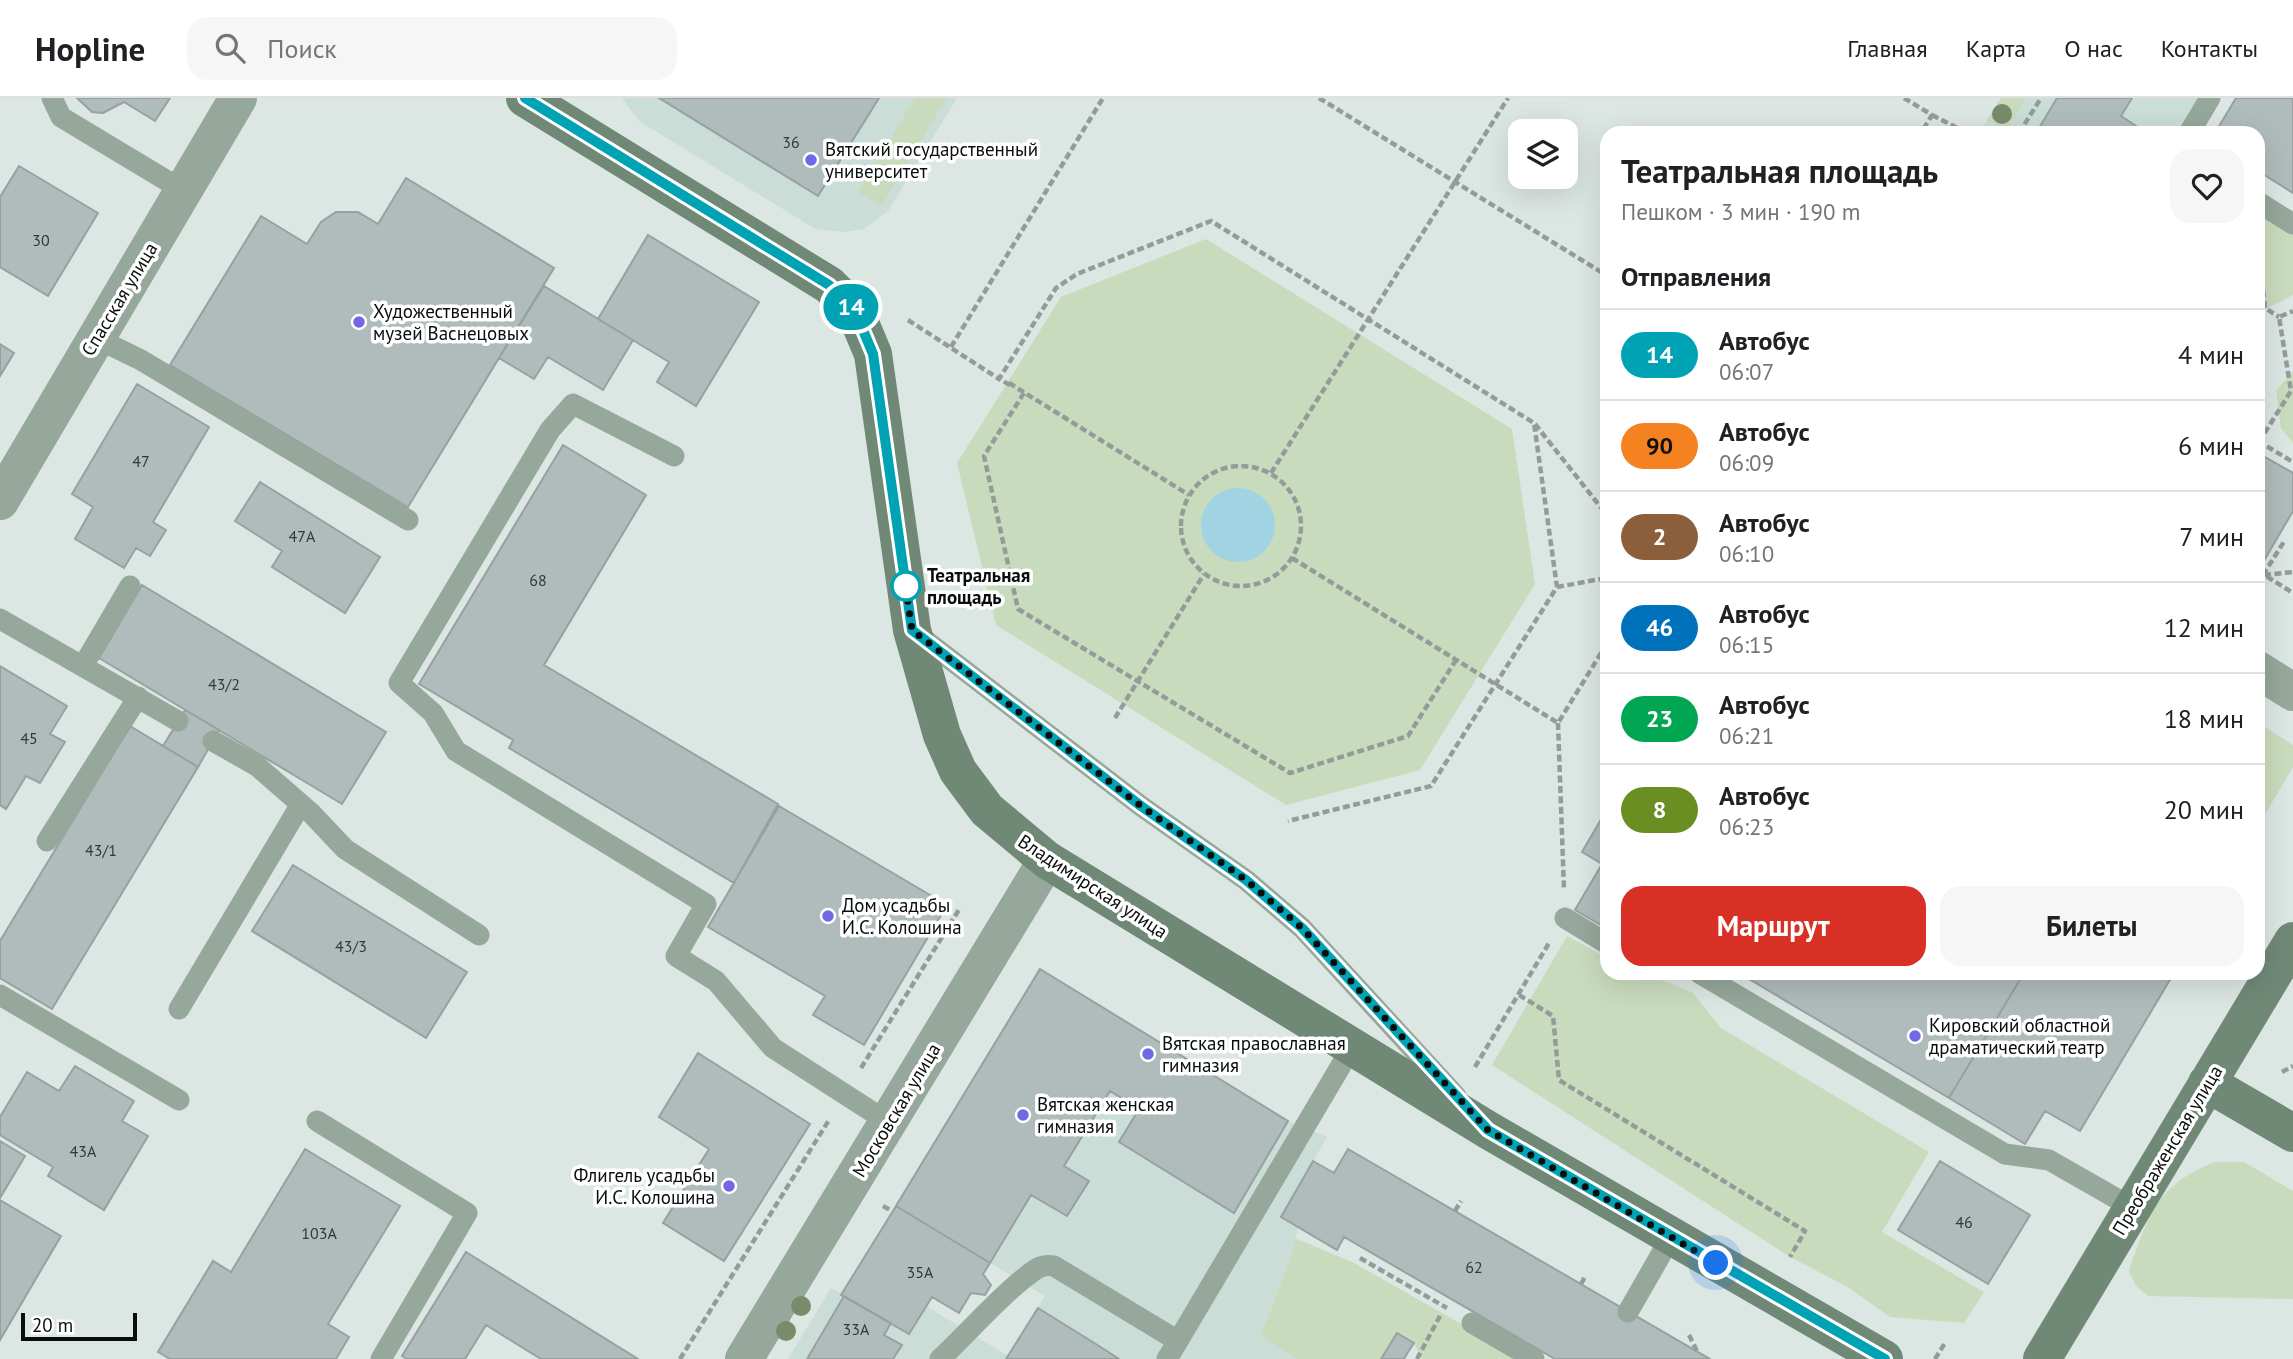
<!DOCTYPE html>
<html lang="ru">
<head>
<meta charset="utf-8">
<style>
	:root { --surface:#fff; --page:#f6f6f6; --text:#202124; --muted:#757577; --line:#e0e0e0; --accent:#d93025 }
	body { margin:0; font-family:"PT Sans",sans-serif; background:var(--page); color:var(--text); height:100vh; display:flex; flex-direction:column; font-size:26px; white-space:nowrap }
	* { box-sizing:border-box; margin:0 }
	p { font-size:23px; color:var(--muted) }
	.icon { flex:none; width:38px; height:38px; fill:none; stroke:currentColor; stroke-width:2; stroke-linecap:round; stroke-linejoin:round }
	.map { position:relative; flex:1; overflow:hidden }
	.side { position:absolute; left:1600px; top:28px; width:665px; height:854px; display:flex; flex-direction:column; background:var(--surface); border-radius:21px; box-shadow:0 7px 28px #0002 }
	.side>* { flex:none }
	.badge { padding:0 14px; border-radius:23px; font-size:24px; line-height:46px }
	.buttons { position:absolute; left:1508px; top:21px; display:grid; gap:14px }
	.buttons a { display:grid; place-items:center; width:70px; height:70px; border-radius:14px; background:var(--surface); box-shadow:0 7px 28px #0002; font-size:35px }
	.scale { position:absolute; left:21px; bottom:18px; width:116px; box-sizing:border-box; padding-left:7px; border:4px solid #090d0c; border-top:0; font-size:19px; line-height:24px; white-space:nowrap; color:#090d0c; -webkit-text-stroke:5px #fff; paint-order:stroke }
	.you { position:absolute; width:35px; height:35px; margin:-18px; border:5px solid #fff; border-radius:50%; background:#1a73e8; box-shadow:0 0 0 10px #1a73e833 }
	.map>.badge { position:absolute; translate:-50% -50%; box-shadow:0 0 0 4px #fff }
	h2 { padding:0 21px; font-size:26px; line-height:63px }
	.round { display:grid; place-items:center; flex:none; width:74px; height:74px; border-radius:21px; background:var(--page) }
	.headline { display:flex; align-items:center; justify-content:space-between; height:119px; padding:0 21px }
	h1 { font-size:33px; font-weight:600; line-height:52px }
	.cta { display:flex; gap:14px; margin-top:auto; padding:14px 21px }
	.cta a { flex:1; height:80px; border-radius:21px; background:var(--accent); color:#fff; font-size:28px; font-weight:600; line-height:80px; text-align:center }
	.cta a+a { background:var(--page); color:var(--text) }
	ul { padding:0; list-style:none }
	li { display:flex; align-items:center; gap:21px; height:91px; padding:0 21px; border-top:2px solid var(--line) }
	li div { flex:1 }
	li b { display:block; font-size:26px }
	li em { font-style:normal }
	li .badge { min-width:77px; font-weight:700; text-align:center }
	header { display:flex; align-items:center; gap:42px; box-sizing:border-box; height:98px; padding:0 35px; background:var(--surface); border-bottom:2px solid var(--line) }
	header strong { font-size:33px }
	nav { display:flex; gap:38px; margin-inline-start:auto; font-size:24px }
	.search { width:490px; height:63px; background:var(--page); display:flex; align-items:center; gap:18px; box-sizing:border-box; padding:0 24px; border-radius:21px; color:var(--muted); font-size:26px }
	.map>svg:first-child { display:block }
	.built { fill:#caddd7 }
	.green { fill:#c9dbbd }
	.water { fill:#a0d4e3 }
	.building { fill:#b0bbbb; stroke:#97a1a1; stroke-width:2 }
	.lines { fill:none; stroke-linecap:round; stroke-linejoin:round }
	.path { stroke:#949c99; stroke-width:4.5; stroke-dasharray:7 3.5; stroke-linecap:butt }
	.lane { stroke:#96a79b; stroke-width:21 }
	.street { stroke:#96a79b; stroke-width:38 }
	.secondary { stroke:#708977; stroke-width:38 }
	.tree { fill:#788c6b }
	.line-casing { stroke:#fff; stroke-width:16 }
	.line { stroke:#00a3b4; stroke-width:10 }
	.walk { stroke:#090d0c; stroke-width:7; stroke-dasharray:0 12.6 }
	.poi-dot { fill:#7368e3; stroke:#fff; stroke-width:2.5 }
	.stop-dot { fill:#fff; stroke:#00a3b4; stroke-width:3.5 }
	.labels { text-anchor:middle; dominant-baseline:central; stroke-width:7; stroke-linejoin:round; paint-order:stroke }
	.number-label { font-size:16px; fill:#333838 }
	.poi-label { font-size:19px; fill:#090d0c; stroke:#fff; text-anchor:start }
	.street-label { font-size:19px; fill:#090d0c; stroke:#fff }
	.stop-label { font-size:19px; font-weight:bold; fill:#090d0c; stroke:#fff; text-anchor:start }
</style>
</head>
<body>
<header>
<strong>Hopline</strong>
<div class="search"><svg class="icon" aria-label="search" viewBox="0 0 24 24"><circle cx="10" cy="10" r="6"/><path d="M15 15l6 6"/></svg>Поиск</div>
<nav><a>Главная</a><a>Карта</a><a>О нас</a><a>Контакты</a></nav>
</header>
<div class="map">
<svg width="2293" height="1261" viewBox="0 0 2293 1261">
	<rect width="100%" height="100%" fill="#dce6e3"/>
	<path class="built" d="M622,0H957L888,113L864,131L845,134L816,131L804,124L639,23Z
		M2001,0H2210L2189,35H1979Z
		M1040,871L1288,1023L1327,1039L1281,1119L1298,1129L1292,1157L1260,1237L1297,1261H788L831,1190L908,1236L926,1208L1008,1258L1045,1198L896,1108Z"/>
	<path class="green" d="M915,0H947L881,108L858,94Z
		M2001,0H2026L2006,33L1987,22Z
		M2258,95L2293,113V197L2258,215Z
		M1206,141L1512,331L1535,486L1420,672L1286,707L996,527L957,365L1061,199Z
		M2293,273V345L2281,330L2276,293Z
		M2258,625L2293,647V669L2258,728Z
		M1567,838L1606,859V875H1646L1693,895L1721,930L1929,1054L1882,1134L1984,1194L1964,1225L1890,1219L1846,1188L1790,1159L1492,967Z
		M2214,1064H2244L2293,1093V1201L2148,1198L2136,1188L2129,1173C2148,1118 2157,1087 2214,1064Z
		M1295,1140L1354,1165L1523,1261H1422L1414,1245L1397,1235L1381,1261H1297L1260,1238L1292,1157Z"/>
	<path class="water" d="M1201 427a37 37 0 1 1 74 0a37 37 0 1 1-74 0Z"/>
	<path class="building" d="M77,0H170L155,23L124,4L103,15L92,14Z
		M659,0H879L818,98Z
		M2057,0H2132L2121,18L2142,32L2140,35H2036Z
		M2236,0H2293V95L2258,73V35H2215Z
		M19,68L98,115L48,198L0,169V99Z
		M406,80L554,170L408,409L170,267L261,118L307,146L321,124L336,114H358L378,126Z
		M648,137L759,204L696,308L657,284L669,264L598,221Z
		M544,188L633,242L603,292L548,259L534,281L499,260Z
		M0,246L14,255L0,278Z
		M137,286L209,329L153,424L166,432L150,458L136,450L124,470L75,441L93,409L72,396Z
		M563,347L646,397L544,567L778,706L734,785L509,650L513,642L419,586Z
		M2258,355L2293,375V413L2265,461L2258,457Z
		M260,384L380,459L345,515L272,469L282,453L235,423Z
		M142,487L386,634L342,706L99,560Z
		M0,568L67,608L50,636L65,644L40,685L26,678L6,711L0,707Z
		M185,612L219,632L198,669L163,648Z
		M130,628L198,669L52,911L0,880V843Z
		M779,708L947,807L864,947L813,917L825,898L708,829Z
		M1606,713V830L1575,812L1602,766L1582,754Z
		M293,767L467,874L426,940L252,833Z
		M1040,871L1288,1023L1234,1115L1119,1044L1139,1011L1110,993L1064,1068L1089,1083L1067,1118L1031,1097L990,1165L896,1108Z
		M1739,875H2024L1949,1000Z
		M2024,875H2174L2080,1033L2045,1013L2025,1046L1949,1000Z
		M698,955L810,1026L724,1163L663,1125L709,1051L659,1019Z
		M75,968L134,1003L122,1023L148,1038L104,1112L48,1078L53,1069L0,1037V1019L27,974L59,993Z
		M0,1043L25,1058L0,1100Z
		M305,1051L400,1108L328,1226L349,1239L336,1261H170L158,1254L213,1163L231,1174Z
		M1348,1051L1710,1261H1555L1344,1139L1337,1152L1281,1119L1313,1063L1334,1075Z
		M1940,1063L2030,1117L1988,1186L1898,1132Z
		M0,1102L61,1138L0,1242Z
		M896,1108L990,1165L983,1176L991,1187L985,1197L971,1195L959,1215L932,1199L909,1236L841,1197Z
		M466,1154L638,1261H541L486,1227L465,1261H407L402,1258Z
		M844,1198L891,1225L884,1237L902,1247L893,1261H807Z
		M1038,1210L1099,1248L1119,1261H1006Z
		M1397,1235L1414,1245L1408,1254L1404,1261H1381Z"/>
	<g class="lines">
		<path class="path" d="M1319,0L1606,177
			M1904,0L1932,17L1921,35
			M1932,17L1967,35
			M2019,35L2041,0
			M2258,140L2265,210L2279,219
			M908,222L999,281
			M951,249L1103,0
			M1009,285L1189,397
			M1010,287L999,281L1056,190L1077,176L1211,123L1534,325L1557,489L1431,688L1288,723
			M1024,295L984,358L1018,511L1290,675L1408,638L1456,562
			M1535,326L1606,416
			M2258,343L2293,364
			M2259,344L2291,293L2279,219L2293,213
			M1181 428a60 60 0 1 1 120 0a60 60 0 1 1-120 0Z
			M1271,375L1508,0
			M1292,460L1558,625L1606,547
			M2258,473L2293,495
			M2263,477L2285,442
			M2264,477L2293,474
			M1557,489L1606,480
			M1115,620L1204,476
			M1558,625L1564,792
			M1519,897L1553,918L1559,982L1805,1133L1790,1159
			M1475,969L1549,845
			M861,970L960,810
			M2282,974L2293,968
			M883,1108L892,1113
			M1455,1113L1461,1103
			M1360,1160L1447,1210
			M1581,1186L1586,1177
			M1689,1237L1697,1253
			M680,1261L829,1022
			M1417,1261L1441,1216
			M1935,1261L1945,1245"/>
		<path class="lane" d="M52,0L61,19L184,93
			M2189,35L2210,0
			M2258,104L2293,126
			M96,240L141,262L408,422
			M674,358L573,306L550,332L399,585L433,615L456,653L706,806L676,858L716,883L773,950L888,1024
			M0,521L178,623
			M916,535L1141,708L1246,782L1302,830L1456,998
			M83,568L130,488
			M213,643L257,668L311,715L345,751L479,837
			M47,743L138,599
			M1565,820L1606,845
			M1699,875L2005,1056L2049,1062L2133,1110
			M0,897L179,1002
			M179,911L301,706
			M317,1023L467,1115L381,1261
			M1628,1214L1671,1139
			M1472,1225L1534,1261
			M940,1261C967,1236 1009,1188 1038,1170C1044,1167 1049,1167 1054,1168L1178,1243L1352,949
			M1167,1261L1178,1243"/>
		<path class="street" d="M0,403L238,0
			M2258,572L2293,594
			M744,1261L1047,762"/>
		<path class="secondary" d="M525,0L829,187L855,213L873,256L912,532L942,637L958,673L987,712L1047,762L1488,1032L1884,1261
			M2207,985L2293,1035
			M2042,1261L2293,843"/>
	</g>
	<g class="tree">
		<circle cx="2002" cy="16" r="10"/>
		<circle cx="801" cy="1208" r="10"/>
		<circle cx="786" cy="1233" r="10"/>
	</g>
	<g class="lines">
		<g class="line-casing">
			<path id="line" d="M525,0L829,187L855,213L873,256L912,532L1141,708L1246,782L1302,830L1488,1032L1885,1261"/>
		</g>
		<use href="#line" class="line"/>
		<path class="walk" d="M906,488L904,477L912,532L1141,708L1246,782L1302,830L1488,1032L1716,1165"/>
	</g>
	<g class="poi-dot">
		<circle cx="811" cy="62" r="7"/>
		<circle cx="359" cy="224" r="7"/>
		<circle cx="828" cy="818" r="7"/>
		<circle cx="1915" cy="938" r="7"/>
		<circle cx="1148" cy="956" r="7"/>
		<circle cx="1023" cy="1017" r="7"/>
		<circle cx="729" cy="1088" r="7"/>
	</g>
	<circle class="stop-dot" cx="906" cy="488" r="14"/>
	<g class="labels">
		<g class="number-label">
			<text x="791" y="44">36</text>
			<text x="41" y="142">30</text>
			<text x="141" y="363">47</text>
			<text x="302" y="438">47А</text>
			<text x="538" y="482">68</text>
			<text x="224" y="586">43/2</text>
			<text x="29" y="640">45</text>
			<text x="101" y="752">43/1</text>
			<text x="351" y="848">43/3</text>
			<text x="83" y="1053">43А</text>
			<text x="1964" y="1124">46</text>
			<text x="319" y="1135">103А</text>
			<text x="1474" y="1169">62</text>
			<text x="920" y="1174">35А</text>
			<text x="856" y="1231">33А</text>
		</g>
		<g class="poi-label">
			<text x="825" y="51">Вятский государственный<tspan x="825" dy="22">университет</tspan></text>
			<text x="373" y="213">Художественный<tspan x="373" dy="22">музей Васнецовых</tspan></text>
			<text x="842" y="807">Дом усадьбы<tspan x="842" dy="22">И.С. Колошина</tspan></text>
			<text x="1929" y="927">Кировский областной<tspan x="1929" dy="22">драматический театр</tspan></text>
			<text x="1162" y="945">Вятская православная<tspan x="1162" dy="22">гимназия</tspan></text>
			<text x="1037" y="1006">Вятская женская<tspan x="1037" dy="22">гимназия</tspan></text>
			<text x="715" y="1077" text-anchor="end">Флигель усадьбы<tspan x="715" dy="22">И.С. Колошина</tspan></text>
		</g>
		<g class="street-label">
			<text transform="translate(119 201) rotate(-59)">Спасская улица</text>
			<text transform="translate(1093 788) rotate(33)">Владимирская улица</text>
			<text transform="translate(896 1012) rotate(-59)">Московская улица</text>
			<text transform="translate(2167 1052) rotate(-59)">Преображенская улица</text>
		</g>
		<g class="stop-label">
			<text x="927" y="477">Театральная<tspan x="927" dy="22">площадь</tspan></text>
		</g>
	</g>
</svg>
<div class="buttons">
<a><svg class="icon" aria-label="layers" viewBox="0 0 24 24"><path d="M12 4l9 5-9 5-9-5zM3 14l9 5 9-5"/></svg></a>
</div>
<div class="scale">20 m</div>
<div class="you" style="left:1716px;top:1165px"></div>
<b class="badge" style="left:851px;top:209px;background:#00a3b4;color:#fff">14</b>
<section class="side">
<div class="headline"><div><h1>Театральная площадь</h1><p>Пешком · 3 мин · 190 m</p></div><a class="round"><svg class="icon" aria-label="heart" viewBox="0 0 24 24"><path d="M12 20l-8-8c-3-5 5-10 8-4 3-6 11-1 8 4z"/></svg></a></div>
<h2>Отправления</h2>
<ul>
<li><span class="badge" style="background:#00a3b4;color:#fff">14</span><div><b>Автобус</b><p>06:07</p></div><em>4 мин</em></li>
<li><span class="badge" style="background:#f58220;color:#111">90</span><div><b>Автобус</b><p>06:09</p></div><em>6 мин</em></li>
<li><span class="badge" style="background:#8b5e3c;color:#fff">2</span><div><b>Автобус</b><p>06:10</p></div><em>7 мин</em></li>
<li><span class="badge" style="background:#0072bc;color:#fff">46</span><div><b>Автобус</b><p>06:15</p></div><em>12 мин</em></li>
<li><span class="badge" style="background:#00a651;color:#fff">23</span><div><b>Автобус</b><p>06:21</p></div><em>18 мин</em></li>
<li><span class="badge" style="background:#6b8e23;color:#fff">8</span><div><b>Автобус</b><p>06:23</p></div><em>20 мин</em></li>
</ul>
<div class="cta"><a>Маршрут</a><a>Билеты</a></div>
</section>
</div>
</body>
</html>
